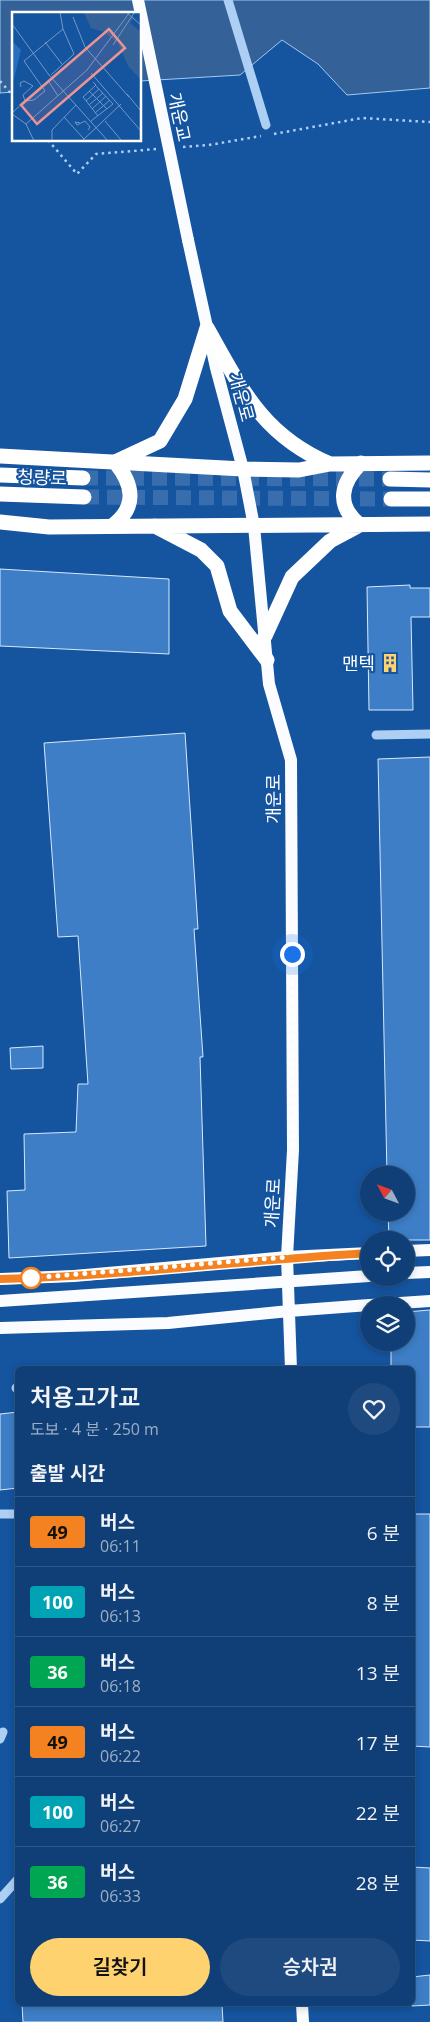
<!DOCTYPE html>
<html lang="ko">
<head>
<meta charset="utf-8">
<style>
	:root { --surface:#103f77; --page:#1e4a7f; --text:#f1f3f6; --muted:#9cafc6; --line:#305889; --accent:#ffd270 }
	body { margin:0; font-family:"Open Sans","Noto Sans KR",sans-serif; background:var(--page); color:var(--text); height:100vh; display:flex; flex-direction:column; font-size:19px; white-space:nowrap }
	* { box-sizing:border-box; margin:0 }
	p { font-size:16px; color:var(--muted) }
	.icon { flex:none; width:28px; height:28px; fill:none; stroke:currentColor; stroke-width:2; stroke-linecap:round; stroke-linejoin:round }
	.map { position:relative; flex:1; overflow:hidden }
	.panel { position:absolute; left:15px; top:1366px; width:400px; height:640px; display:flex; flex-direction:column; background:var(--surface); border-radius:8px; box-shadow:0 2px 8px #0003,0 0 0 1px var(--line) }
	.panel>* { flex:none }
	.badge { padding:0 10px; border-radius:4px; font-size:18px; line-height:32px }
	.needle { width:32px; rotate:311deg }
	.buttons { position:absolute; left:360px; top:1166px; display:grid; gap:10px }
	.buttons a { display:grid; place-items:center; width:55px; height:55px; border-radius:50%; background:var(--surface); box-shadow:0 2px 8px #0003,0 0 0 1px var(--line); font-size:25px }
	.you { position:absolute; width:25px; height:25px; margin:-12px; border:4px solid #fff; border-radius:50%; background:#1a73e8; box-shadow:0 0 0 8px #1a73e833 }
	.map>.badge { position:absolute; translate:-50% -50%; box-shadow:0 0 0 2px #fff }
	h2 { padding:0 15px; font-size:19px; line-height:45px }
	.round { display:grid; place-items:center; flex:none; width:52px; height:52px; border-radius:26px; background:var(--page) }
	.overview { display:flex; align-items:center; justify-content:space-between; height:85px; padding:0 15px }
	h1 { font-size:24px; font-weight:600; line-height:38px }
	.button { display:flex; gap:10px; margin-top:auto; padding:10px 15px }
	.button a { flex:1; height:58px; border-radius:30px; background:var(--accent); color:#111; font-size:20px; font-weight:600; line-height:58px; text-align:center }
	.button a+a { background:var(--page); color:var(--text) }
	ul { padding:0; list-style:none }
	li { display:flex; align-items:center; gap:15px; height:70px; padding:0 15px; border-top:1px solid var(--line) }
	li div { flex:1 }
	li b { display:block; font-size:19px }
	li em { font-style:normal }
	li .badge { min-width:55px; font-weight:700; text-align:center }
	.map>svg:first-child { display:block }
	.water { fill:#336198; stroke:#a0caf6 }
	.building { fill:#3d7ec6; stroke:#d6e9fd }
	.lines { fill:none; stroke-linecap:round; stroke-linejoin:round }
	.highway-tunnel { stroke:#386ead; stroke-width:15; stroke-dasharray:15 8; stroke-linecap:butt }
	.path { stroke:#aecff4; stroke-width:2.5; stroke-dasharray:2.5 4; stroke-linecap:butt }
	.minor { stroke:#aecff4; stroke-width:9 }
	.major { stroke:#fafcff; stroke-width:12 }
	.highway { stroke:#fff; stroke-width:15 }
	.major-bridge { stroke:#fafcff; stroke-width:12 }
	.line-casing { stroke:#fff; stroke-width:11 }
	.line { stroke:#f58220; stroke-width:8 }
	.walk { stroke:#fff; stroke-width:5; stroke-dasharray:0 9 }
	.stop-dot { fill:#fff; stroke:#f58220; stroke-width:2.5 }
	.labels { text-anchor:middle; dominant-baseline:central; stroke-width:4.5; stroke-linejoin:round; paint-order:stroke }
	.street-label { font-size:18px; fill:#fff; stroke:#15549f }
	.poi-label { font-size:18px; fill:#fff; stroke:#15549f; text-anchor:end }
	.inset-road { fill:none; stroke:#7398c5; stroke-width:1 }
	.view { fill:#ea9494; fill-opacity:0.15; stroke:#ea9494; stroke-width:2.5 }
	.inset-edge { fill:none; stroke:#fff; stroke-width:2.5 }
</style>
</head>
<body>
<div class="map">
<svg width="430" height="2022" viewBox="0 0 430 2022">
	<rect width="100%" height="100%" fill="#15549f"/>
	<path class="water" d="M0,0H430V88L347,95L318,64L282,40L240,75L140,81V14H14V92L0,93Z"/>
	<path class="building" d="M0,569L169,579V654L0,646Z
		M410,585V588H430V617H411L413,710H369L367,587Z
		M185,733L198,929H194L203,1057H200L206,1246L9,1258L7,1191L25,1190L24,1134L76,1132L78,1084H88L78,936L58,937L44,743Z
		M430,757V1240H389L388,1212H406V1175H387L378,759Z
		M43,1046V1068L11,1069L10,1048Z
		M430,1310V1427H412V1369H391V1342H406V1312Z
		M18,1412V1488L0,1490V1414Z
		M412,1514H430V1747L412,1746Z
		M412,1867L430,1868V1941L412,1940Z
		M430,1975V2005L412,2006V1977Z
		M22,2004H222L223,2022H23Z"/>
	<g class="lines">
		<path class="highway-tunnel" d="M83,478L390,479
			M84,497L391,499"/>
		<path class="path" d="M0,81L14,97
			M274,134L362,118L430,122
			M48,140L77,174L96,154L157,149
			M183,147L209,145L261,136"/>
		<path class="minor" d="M228,0L266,125
			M376,735L430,734
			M16,1388H18
			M0,1514H18
			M0,1739L3,1732
			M0,1899L18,1879"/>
		<path class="major" d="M188,240L216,368L243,469L254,526L269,684L291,760L293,1150L287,1257L291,1369
			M406,1251L430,1250
			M406,1273L430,1272
			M0,1279L74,1276L287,1257L369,1253
			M370,1305L430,1301
			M0,1328L168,1323L289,1311L369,1305
			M302,2004L303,2022"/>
		<path class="highway" d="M207,328C241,388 262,435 330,464
			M0,456L243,469L299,470L330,464L430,463
			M0,475L83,478
			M390,479L430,480
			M0,494L84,497
			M391,499H430
			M0,522L49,527L430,524
			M112,526C138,507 133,484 115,462L160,441L185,399L207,328
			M155,526L201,550L217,566L230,611L267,660
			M265,636L292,577L330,541L360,525C335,505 341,483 361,463"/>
		<path class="major-bridge" d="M138,0L188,240
			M0,1301L369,1276"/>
	</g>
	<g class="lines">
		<g class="line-casing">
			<path id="line" d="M0,1279C123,1276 246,1260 369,1253"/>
		</g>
		<use href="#line" class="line"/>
		<path class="walk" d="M31,1278L287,1257L293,1150L292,954"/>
	</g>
	<defs>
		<g id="building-bare" transform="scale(1.5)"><path d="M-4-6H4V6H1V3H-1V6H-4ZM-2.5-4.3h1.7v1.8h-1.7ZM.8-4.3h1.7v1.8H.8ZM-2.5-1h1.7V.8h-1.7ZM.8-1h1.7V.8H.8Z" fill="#ffd270" stroke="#15549f" stroke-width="2.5" paint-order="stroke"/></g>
	</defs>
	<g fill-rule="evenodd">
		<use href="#building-bare" x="390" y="663"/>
	</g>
	<circle class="stop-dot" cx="31" cy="1278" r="10"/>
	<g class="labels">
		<g class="street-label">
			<text transform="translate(180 117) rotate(78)">개운교</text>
			<text transform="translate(242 397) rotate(75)">개운로</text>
			<text transform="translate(42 477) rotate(2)">청량로</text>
			<text transform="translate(273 799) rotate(-90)">개운로</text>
			<text transform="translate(272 1203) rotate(-87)">개운로</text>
		</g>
		<g class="poi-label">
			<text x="375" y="663">맨텍</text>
		</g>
	</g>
	<g transform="translate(12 12)">
		<rect width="129" height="129" fill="#15549f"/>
		<path d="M0,29L9,38L0,75Z" fill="#286fbd"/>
		<path d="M111,0L122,5L118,11L129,20V68L116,54L106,31L92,20L79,16L72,1Z" fill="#336198"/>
		<path class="inset-road" d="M114,0L129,13M61,5L73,35L117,85M0,12L37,63L96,129M33,30L50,52M101,33L122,1M79,61L129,119M39,63L62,42L51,17M37,70L46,84M81,70L84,73L71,85L86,104M9,75L8,71L12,69L21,74L11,83L13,89M77,79L95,97M115,82L129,99M74,89L87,77M77,93L91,81M80,97L94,84M0,101L13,89L22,88L33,79L12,49L51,17L48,0M83,101L98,88M0,102L14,112L22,129M52,105L72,127M79,109L101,92L83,73M93,109L109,128M68,111L63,110L65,113L73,109L78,115L76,118M14,112L75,58L118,0M40,129V118L64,93M70,129L109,92"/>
		<path class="view" d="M97,17L113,36L25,112L9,93Z"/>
		<rect width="129" height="129" class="inset-edge"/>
	</g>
</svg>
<div class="buttons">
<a><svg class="needle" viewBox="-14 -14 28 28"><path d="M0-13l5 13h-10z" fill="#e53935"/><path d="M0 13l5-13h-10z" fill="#9cafc6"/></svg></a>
<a><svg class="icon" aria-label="locate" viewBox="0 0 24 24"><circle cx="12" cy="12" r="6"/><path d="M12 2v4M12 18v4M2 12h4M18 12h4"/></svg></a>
<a><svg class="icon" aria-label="layers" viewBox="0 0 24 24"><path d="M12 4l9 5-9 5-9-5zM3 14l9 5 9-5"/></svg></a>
</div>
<div class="you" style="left:292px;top:954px"></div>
<section class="panel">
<div class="overview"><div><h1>처용고가교</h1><p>도보 · 4 분 · 250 m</p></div><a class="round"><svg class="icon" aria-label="heart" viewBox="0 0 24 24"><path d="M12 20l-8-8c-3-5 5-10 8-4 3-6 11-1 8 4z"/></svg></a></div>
<h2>출발 시간</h2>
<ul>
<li><span class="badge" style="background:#f58220;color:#111">49</span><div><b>버스</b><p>06:11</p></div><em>6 분</em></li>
<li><span class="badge" style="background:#00a3b4;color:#fff">100</span><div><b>버스</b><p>06:13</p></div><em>8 분</em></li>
<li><span class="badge" style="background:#00a651;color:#fff">36</span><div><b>버스</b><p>06:18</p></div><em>13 분</em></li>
<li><span class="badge" style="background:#f58220;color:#111">49</span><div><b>버스</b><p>06:22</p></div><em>17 분</em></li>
<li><span class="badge" style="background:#00a3b4;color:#fff">100</span><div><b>버스</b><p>06:27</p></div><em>22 분</em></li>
<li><span class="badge" style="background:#00a651;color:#fff">36</span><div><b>버스</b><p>06:33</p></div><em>28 분</em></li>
</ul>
<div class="button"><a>길찾기</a><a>승차권</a></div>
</section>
</div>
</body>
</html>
